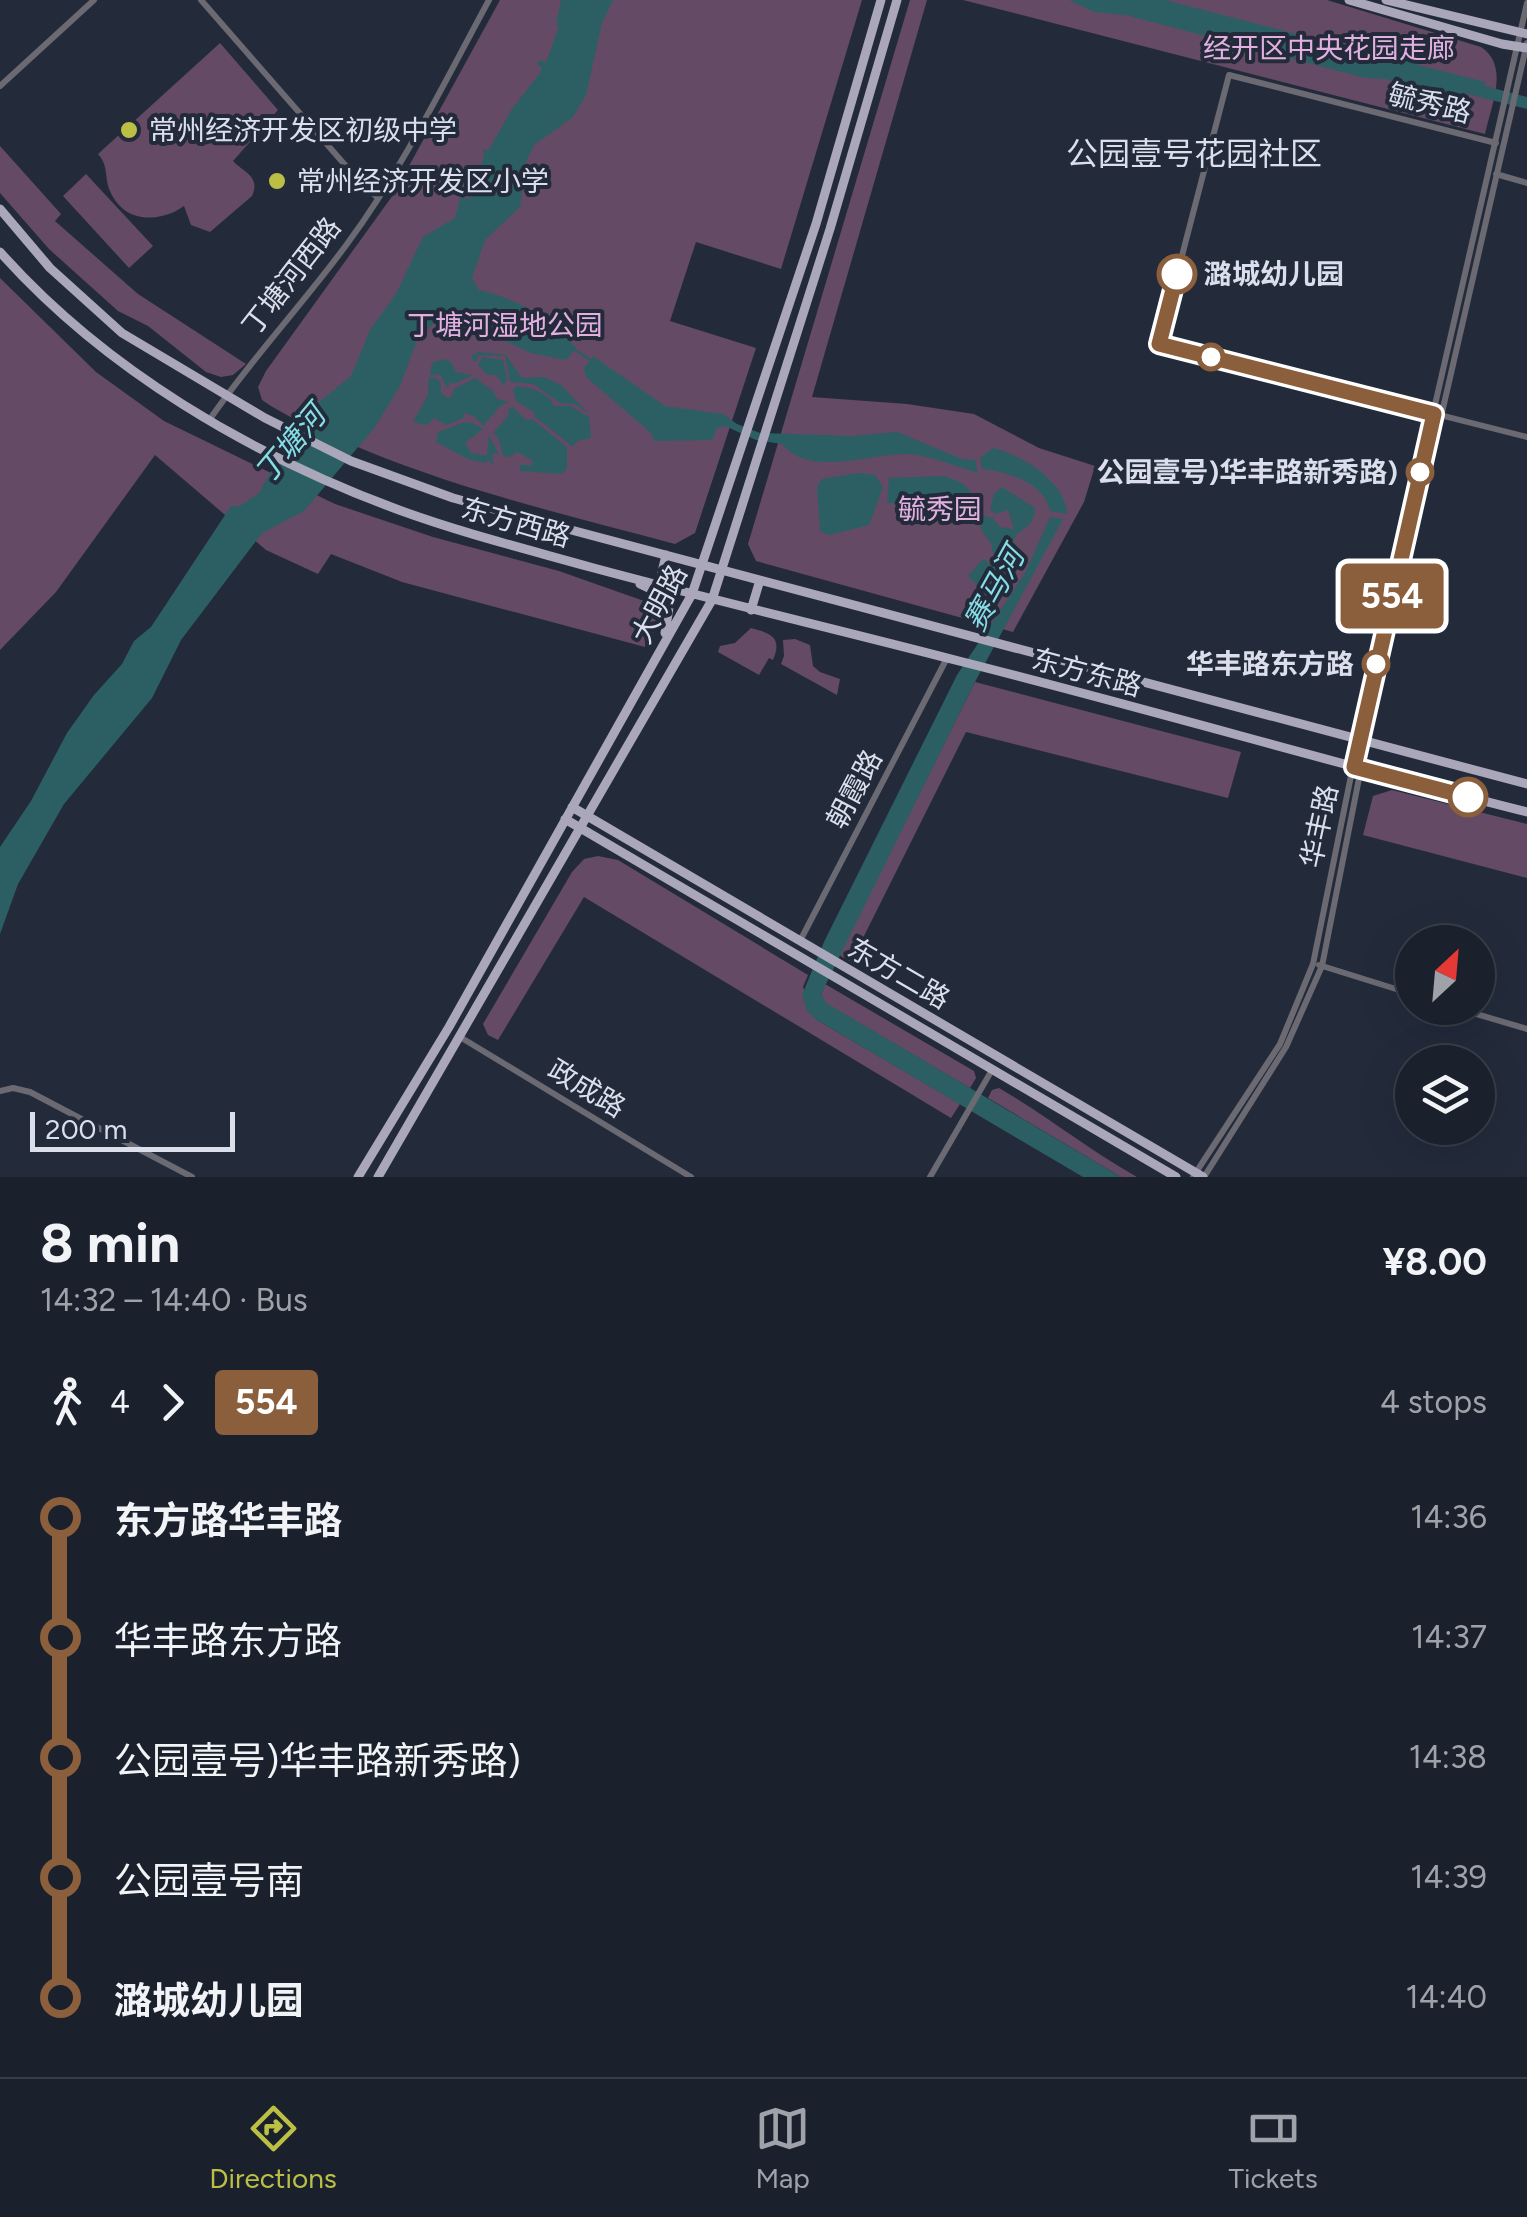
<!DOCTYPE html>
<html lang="en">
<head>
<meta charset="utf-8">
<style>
	:root { --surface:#1a202c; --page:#272d38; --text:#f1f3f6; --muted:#9fa3a9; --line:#383e48; --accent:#bbc044 }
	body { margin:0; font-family:Figtree,"Noto Sans SC",sans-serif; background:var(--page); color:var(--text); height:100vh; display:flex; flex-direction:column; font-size:38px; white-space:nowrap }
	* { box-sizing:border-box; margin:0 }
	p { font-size:32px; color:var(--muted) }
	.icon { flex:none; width:55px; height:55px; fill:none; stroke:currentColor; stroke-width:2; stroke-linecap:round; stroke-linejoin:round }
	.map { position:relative; height:1177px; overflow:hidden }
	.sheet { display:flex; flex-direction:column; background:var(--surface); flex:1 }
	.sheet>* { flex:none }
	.badge { padding:0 20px; border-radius:8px; font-size:35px; line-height:65px }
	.needle { width:65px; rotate:26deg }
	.buttons { position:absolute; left:1395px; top:925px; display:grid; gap:20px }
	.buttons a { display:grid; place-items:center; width:100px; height:100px; border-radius:50%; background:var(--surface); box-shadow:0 10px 40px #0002,0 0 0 2px var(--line); font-size:50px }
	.scale { position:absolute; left:30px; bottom:25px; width:205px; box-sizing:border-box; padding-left:10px; border:5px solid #dadfeb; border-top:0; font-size:28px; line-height:35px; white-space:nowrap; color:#dadfeb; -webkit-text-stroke:8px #232b3b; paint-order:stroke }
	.map>.badge { position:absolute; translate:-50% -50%; box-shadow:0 0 0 5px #fff }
	.legs { display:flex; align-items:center; gap:15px; height:110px; padding:0 40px; font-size:32px }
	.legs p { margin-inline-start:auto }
	.head { display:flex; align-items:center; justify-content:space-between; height:170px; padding:0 40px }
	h1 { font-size:55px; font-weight:700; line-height:75px }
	ul { padding:0 40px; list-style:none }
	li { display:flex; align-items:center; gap:35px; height:120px; font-size:38px }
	li i { display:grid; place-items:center; width:15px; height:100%; margin:0 12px; background:currentColor }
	li i::after { content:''; width:25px; height:25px; margin:-12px; border:8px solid; border-radius:50%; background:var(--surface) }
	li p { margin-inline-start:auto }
	li:first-child i { background:linear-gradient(#0000 50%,currentColor 0) }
	li:last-child i { background:linear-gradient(currentColor 50%,#0000 0) }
	.tab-bar { display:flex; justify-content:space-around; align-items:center; height:140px; border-top:2px solid var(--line); background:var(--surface); font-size:28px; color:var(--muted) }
	.tab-bar a { display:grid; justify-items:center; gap:5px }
	.tab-bar .on { color:var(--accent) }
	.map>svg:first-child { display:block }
	.green { fill:#644a64 }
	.water { fill:#2c5f64 }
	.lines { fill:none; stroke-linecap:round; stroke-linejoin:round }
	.stream { stroke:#2c5f64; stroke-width:2.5 }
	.minor { stroke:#6b6972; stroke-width:6 }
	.major { stroke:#aba7ba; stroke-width:9 }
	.line-1-casing { stroke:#fff; stroke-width:22 }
	.line-1 { stroke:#8b5e3c; stroke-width:15 }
	.poi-dot { fill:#bbc044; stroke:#232b3b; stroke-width:4 }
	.stop-1-dot { fill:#fff; stroke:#8b5e3c; stroke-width:5 }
	.labels { text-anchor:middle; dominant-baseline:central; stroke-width:8; stroke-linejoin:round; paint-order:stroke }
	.park-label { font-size:28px; fill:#e1b0e0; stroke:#232b3b }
	.street-label { font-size:28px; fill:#dadfeb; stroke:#232b3b }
	.poi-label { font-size:28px; fill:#dadfeb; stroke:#232b3b; text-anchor:start }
	.stop-label { font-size:28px; font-weight:bold; fill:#dadfeb; stroke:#232b3b; text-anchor:end }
	.water-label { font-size:30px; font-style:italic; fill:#85dde6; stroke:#232b3b }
	.quarter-label { font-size:32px; fill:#dadfeb; stroke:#232b3b }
</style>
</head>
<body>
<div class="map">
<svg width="1527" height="1177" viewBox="0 0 1527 1177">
	<rect width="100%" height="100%" fill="#232b3b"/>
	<path class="green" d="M500,0H862L781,269L696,242L670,321L756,348L695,533L675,544C564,514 450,488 344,441C316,429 288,418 262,400L258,387L266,371L393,195Z
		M910,0H927L812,397L907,404L974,414L1039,448L1095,466L1084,502L1013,632L756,561L748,544Z
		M963,0H1327L1481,47C1510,66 1491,105 1485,134Z
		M220,43L278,110L233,161C243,172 261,176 252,196L210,232L191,225L184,206C160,223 124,224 110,191C104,177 109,166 98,154Z
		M0,146L61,214L55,221L138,294L246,364L233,375L221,377L206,372L148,326L118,311L49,249L0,193Z
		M86,174L153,246L129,268L63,196Z
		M0,278L96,372L164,421L335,504L433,537L559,571L644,601L658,613L659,622L645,647L402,582L331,554L318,574L266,550L155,455L56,592L0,650Z
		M751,628C770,633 783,637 773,660L769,658L759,675L718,652L720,646L735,643Z
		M795,639L810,645L813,666L820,672L840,679L837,695L781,664L784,656L783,640Z
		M975,682L1241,752L1228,798L966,732L851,962L839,955Z
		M1392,790L1527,824V878L1363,835L1373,796Z
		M598,856L618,860L808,975L803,987L817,1020L960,1104L951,1118L584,897L498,1040L488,1035L483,1024L572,872L584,859Z
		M825,984L974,1071L976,1078L970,1088L825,1003L821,994Z
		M999,1088C1047,1116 1089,1150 1137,1177H1121L988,1098L992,1090Z"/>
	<path class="water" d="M561,0H613L602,23L586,95L573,117L534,145L526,162L520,207L485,240L472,278L479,290C520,300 548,317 576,348L566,360L531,353L454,317L440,318L418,337L400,386L375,427L304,511L262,533L181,640L152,698L64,804L18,884L0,934V847L31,801L67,733L94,695L122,664L134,641L151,627L231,506H240L259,493L274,466L308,427L313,407L351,376L370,330L397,292L423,237L455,218L461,196L470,199L484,156L483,149L488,151L512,109L540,73L542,68L537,64L539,60L546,62L559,26L556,25Z
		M1069,0H1165L1366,52L1391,47L1388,55L1393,59L1402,52L1418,65L1485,82V86L1527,97V109L1464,93L1460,102L1405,88L1387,79L1365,78L1125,15L1094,12Z
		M479,352L506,355L522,378L544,377L561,385L590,415L575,404L560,403L533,384L510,382L505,356L479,355L476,362L472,360V355Z
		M593,356L665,406L723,414L737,424L760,433L852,436L897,432L962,459L975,460L978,473C957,467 932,456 910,454C873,452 810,479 782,444L756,440L725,426L717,428L712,440L654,441L651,433L586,377L584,368Z
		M482,357L503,360L507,379L504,386L496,375H488L478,365Z
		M444,359L451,362L456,372L473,375L454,384L450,382L448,388L441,378L443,376L430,374L432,363Z
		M429,377L436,378L441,384V393L448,398L451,397L454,389L475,378L493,391L497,399L509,402L501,405L483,426L475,417L465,413L462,419L446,425L434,418L427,425L413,422L428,395Z
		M517,386C532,388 548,392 554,406H570L589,417L591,438L577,441L573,447L534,416V412L516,401L513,389Z
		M513,407L526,420L532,419L567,447V469L561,474L520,471V465H532V460L517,452L509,457L503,456L498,437L493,433L509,415L508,409Z
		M465,422L473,423L483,429L465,443L471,453L487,456L489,435L499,455L494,453L492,456L494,466L488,460L485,463L468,459L436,442L438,432Z
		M993,448C1021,454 1066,482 1067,514L1050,511C1044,482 1008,472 982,469L980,458Z
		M859,473L875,475L883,487L869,525L829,535L820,531L817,487L822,479Z
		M944,476C962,482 970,486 977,504L973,512L960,516L937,506L887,503L889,478Z
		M1002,487L1035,508C1034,530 1020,526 1014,540C1012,545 1012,550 1010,555L1001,551L998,555L992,552V545L980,528L984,516L993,518L1000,527L1014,529L1008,510L995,514L990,509L994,494Z
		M1050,517L1063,519L975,682L821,994L826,1003L1121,1177H1083L817,1020L807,1011L802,995L824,942L957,675L1025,573Z
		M983,559L1002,571L993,591L982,590L968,576Z"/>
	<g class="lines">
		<path class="stream" d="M575,350L589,359"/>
		<path class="minor" d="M201,0L359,181L378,198
			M0,86L94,0
			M1496,143L1229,75L1159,344L1527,437
			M1496,174L1527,183
			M210,419C252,358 303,304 347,244C403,168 444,83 489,0
			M800,941L947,658
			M1319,965L1412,994
			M1456,1008L1527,1029
			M460,1037L691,1177
			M0,1091L13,1088L30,1092L192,1177
			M930,1177L992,1070
			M1193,1177L1280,1044L1313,964L1358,741L1527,3
			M1204,1177L1286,1047L1322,966L1366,743L1527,43"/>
		<path class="major" d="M1349,0L1502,44L1527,48
			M1386,0L1527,34
			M0,209L50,268L122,333L265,418L351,461L453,498L575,531L1527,784
			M0,252C105,370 252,456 399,510C462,533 526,549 590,567C712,600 836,629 959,661C1149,709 1337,764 1527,812
			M640,584L659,593L669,607L665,633
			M659,585L666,555
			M751,610L760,580
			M572,807L1203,1177
			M565,819L1176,1177
			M358,1177L449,1027L692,594L816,224L881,0
			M378,1177L712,600L830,229L897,0"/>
	</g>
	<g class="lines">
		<g class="line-1-casing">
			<path id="line-1" d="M1177,274L1159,344L1434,414L1354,767L1468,797"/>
		</g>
		<use href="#line-1" class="line-1"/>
	</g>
	<g class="poi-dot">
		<circle cx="129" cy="130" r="10"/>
		<circle cx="277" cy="181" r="10"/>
	</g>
	<g class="stop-1-dot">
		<circle cx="1177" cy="274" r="18"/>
		<circle cx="1211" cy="357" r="12"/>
		<circle cx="1420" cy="472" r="12"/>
		<circle cx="1376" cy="664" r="12"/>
		<circle cx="1468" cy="797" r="18"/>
	</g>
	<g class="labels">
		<g class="park-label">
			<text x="1329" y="48">经开区中央花园走廊</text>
			<text x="505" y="325">丁塘河湿地公园</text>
			<text x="940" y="509">毓秀园</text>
		</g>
		<g class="street-label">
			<text transform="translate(1430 103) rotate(14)">毓秀路</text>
			<text transform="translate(291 276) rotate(-52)">丁塘河西路</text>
			<text transform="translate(516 522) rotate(16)">东方西路</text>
			<text transform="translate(659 604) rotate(-62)">大明路</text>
			<text transform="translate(1087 672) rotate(15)">东方东路</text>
			<text transform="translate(854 789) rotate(-62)">朝霞路</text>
			<text transform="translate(1319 826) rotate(-78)">华丰路</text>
			<text transform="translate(899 973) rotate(30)">东方二路</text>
			<text transform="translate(587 1088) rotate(31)">政成路</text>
		</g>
		<g class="poi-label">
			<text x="149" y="130">常州经济开发区初级中学</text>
			<text x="297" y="181">常州经济开发区小学</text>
		</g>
		<g class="stop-label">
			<text x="1204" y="274" text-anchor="start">潞城幼儿园</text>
			<text x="1398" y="472">公园壹号)华丰路新秀路)</text>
			<text x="1354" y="664">华丰路东方路</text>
		</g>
		<g class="water-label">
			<text transform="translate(290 444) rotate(-50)">丁塘河</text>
			<text transform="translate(994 589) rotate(-61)">赛马河</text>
		</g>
		<g class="quarter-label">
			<text x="1194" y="154">公园壹号花园社区</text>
		</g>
	</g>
</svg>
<div class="buttons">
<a><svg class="needle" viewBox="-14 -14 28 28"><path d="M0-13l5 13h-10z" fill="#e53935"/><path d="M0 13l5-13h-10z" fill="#9fa3a9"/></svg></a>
<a><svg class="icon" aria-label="layers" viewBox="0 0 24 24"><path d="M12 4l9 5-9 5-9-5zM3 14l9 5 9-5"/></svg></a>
</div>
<div class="scale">200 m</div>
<b class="badge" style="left:1392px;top:596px;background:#8b5e3c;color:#fff">554</b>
</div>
<section class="sheet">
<div class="head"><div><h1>8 min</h1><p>14:32 – 14:40 · Bus</p></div><b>¥8.00</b></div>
<div class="legs"><svg class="icon" aria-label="walk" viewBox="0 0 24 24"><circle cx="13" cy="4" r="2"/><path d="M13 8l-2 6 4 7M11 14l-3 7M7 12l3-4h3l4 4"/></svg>4<svg class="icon" aria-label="forward" viewBox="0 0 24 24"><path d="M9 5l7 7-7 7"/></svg><b class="badge" style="background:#8b5e3c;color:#fff">554</b><p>4 stops</p></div>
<ul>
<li><i style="color:#8b5e3c"></i><b>东方路华丰路</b><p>14:36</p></li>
<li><i style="color:#8b5e3c"></i><span>华丰路东方路</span><p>14:37</p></li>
<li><i style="color:#8b5e3c"></i><span>公园壹号)华丰路新秀路)</span><p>14:38</p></li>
<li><i style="color:#8b5e3c"></i><span>公园壹号南</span><p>14:39</p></li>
<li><i style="color:#8b5e3c"></i><b>潞城幼儿园</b><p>14:40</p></li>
</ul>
</section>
<nav class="tab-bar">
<a class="on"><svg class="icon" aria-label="directions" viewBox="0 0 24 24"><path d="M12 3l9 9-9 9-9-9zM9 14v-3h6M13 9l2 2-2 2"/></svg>Directions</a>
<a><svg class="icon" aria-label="map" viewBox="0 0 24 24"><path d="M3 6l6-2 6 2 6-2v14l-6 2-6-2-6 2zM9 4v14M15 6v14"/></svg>Map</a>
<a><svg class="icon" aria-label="tickets" viewBox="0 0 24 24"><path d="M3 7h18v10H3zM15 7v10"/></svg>Tickets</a>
</nav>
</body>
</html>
